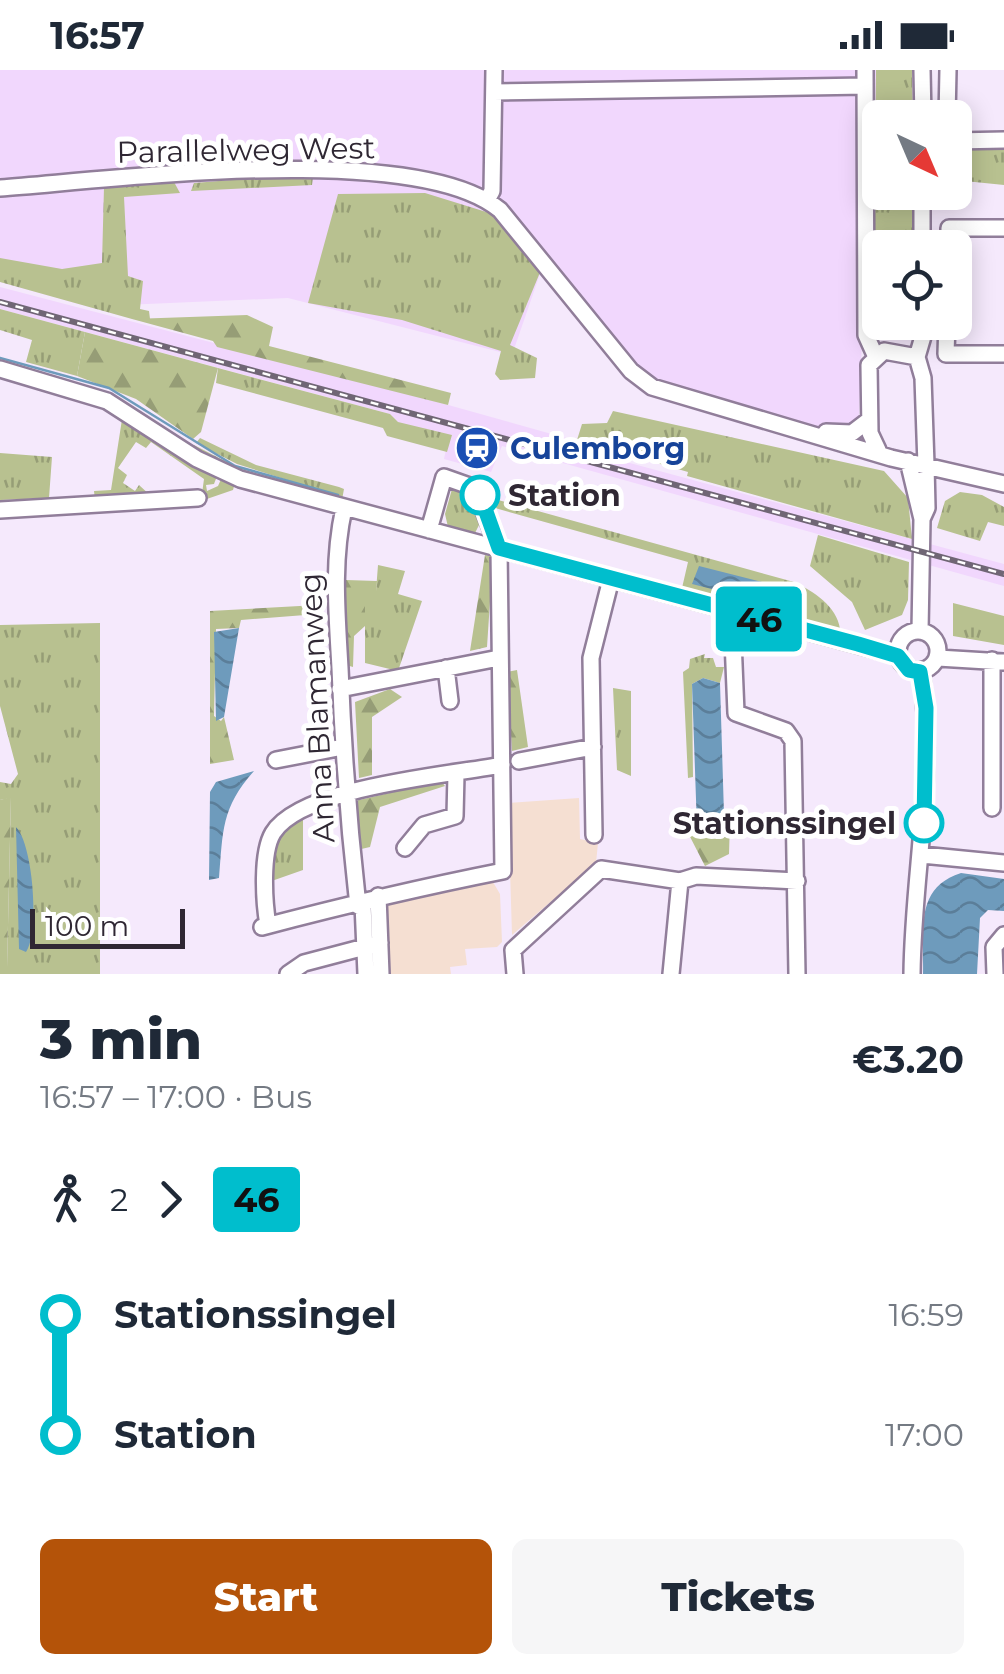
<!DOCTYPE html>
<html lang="en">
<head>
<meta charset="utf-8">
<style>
	:root { --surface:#fff; --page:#f6f6f7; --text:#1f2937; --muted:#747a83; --accent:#b45309 }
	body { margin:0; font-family:Montserrat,sans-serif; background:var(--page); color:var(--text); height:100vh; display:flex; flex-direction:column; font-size:38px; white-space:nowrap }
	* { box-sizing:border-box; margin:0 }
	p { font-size:32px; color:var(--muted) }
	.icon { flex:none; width:55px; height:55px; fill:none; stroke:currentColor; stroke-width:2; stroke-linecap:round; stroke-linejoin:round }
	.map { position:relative; height:904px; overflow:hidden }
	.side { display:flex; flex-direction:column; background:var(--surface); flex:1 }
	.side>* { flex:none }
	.badge { padding:0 20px; border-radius:8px; font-size:35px; line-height:65px }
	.needle { width:65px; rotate:136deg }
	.tools { position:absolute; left:862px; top:30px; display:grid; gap:20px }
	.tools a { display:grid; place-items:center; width:110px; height:110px; border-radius:15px; background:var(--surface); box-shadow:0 5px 25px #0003; font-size:50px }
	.scale { position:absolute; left:30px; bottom:25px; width:155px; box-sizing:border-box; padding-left:10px; border:5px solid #2f2733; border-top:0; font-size:28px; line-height:35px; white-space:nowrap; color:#2f2733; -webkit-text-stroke:8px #fff; paint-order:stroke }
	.map>.badge { position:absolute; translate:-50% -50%; box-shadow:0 0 0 5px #fff }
	.legs { display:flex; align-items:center; gap:15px; height:110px; padding:0 40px; font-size:32px }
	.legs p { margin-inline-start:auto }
	.head { display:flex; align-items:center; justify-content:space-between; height:170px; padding:0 40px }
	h1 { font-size:55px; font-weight:800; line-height:75px }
	.action { display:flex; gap:20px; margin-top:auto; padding:20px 40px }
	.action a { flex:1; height:115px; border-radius:15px; background:var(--accent); color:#fff; font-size:40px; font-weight:800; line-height:115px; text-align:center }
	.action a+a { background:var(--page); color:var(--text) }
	ul { padding:0 40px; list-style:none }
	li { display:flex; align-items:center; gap:35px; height:120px; font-size:38px }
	li i { display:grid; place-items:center; width:15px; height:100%; margin:0 12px; background:currentColor }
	li i::after { content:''; width:25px; height:25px; margin:-12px; border:8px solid; border-radius:50%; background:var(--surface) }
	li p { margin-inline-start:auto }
	li:first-child i { background:linear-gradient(#0000 50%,currentColor 0) }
	li:last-child i { background:linear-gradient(currentColor 50%,#0000 0) }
	.status { display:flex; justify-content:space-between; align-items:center; height:70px; padding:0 50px; background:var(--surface); direction:ltr }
	.status svg { height:28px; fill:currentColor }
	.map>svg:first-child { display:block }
	.built { fill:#f1d7fd }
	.education { fill:#f5dfd2 }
	.grass { fill:url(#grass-tufts) }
	.forest { fill:url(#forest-firs) }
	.water { fill:url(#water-waves) }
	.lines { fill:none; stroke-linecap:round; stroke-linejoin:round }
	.stream { stroke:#6e9bbc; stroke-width:2.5 }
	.minor-casing { stroke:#917e9a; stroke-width:20 }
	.minor { stroke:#fff; stroke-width:15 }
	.rail-casing { stroke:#706675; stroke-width:6 }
	.rail { stroke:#fff; stroke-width:2.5; stroke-dasharray:8; stroke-linecap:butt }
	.line-1-casing { stroke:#fff; stroke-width:22 }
	.line-1 { stroke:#00becd; stroke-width:15 }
	.stop-1-dot { fill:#fff; stroke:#00becd; stroke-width:5 }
	.labels { text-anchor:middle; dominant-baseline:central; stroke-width:10; stroke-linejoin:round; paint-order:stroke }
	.street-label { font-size:30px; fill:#2f2733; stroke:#fff }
	.transit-label { font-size:30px; font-weight:bold; fill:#164399; stroke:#fff; text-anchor:start }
	.stop-label { font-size:30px; font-weight:bold; fill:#2f2733; stroke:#fff; text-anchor:start }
</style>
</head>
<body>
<div class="status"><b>16:57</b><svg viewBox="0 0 49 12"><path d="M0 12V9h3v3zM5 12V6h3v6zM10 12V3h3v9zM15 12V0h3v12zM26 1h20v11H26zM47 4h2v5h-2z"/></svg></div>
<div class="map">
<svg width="1004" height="904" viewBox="0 0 1004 904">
	<defs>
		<pattern id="grass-tufts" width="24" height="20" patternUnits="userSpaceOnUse" patternTransform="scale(2.5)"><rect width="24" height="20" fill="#b8c190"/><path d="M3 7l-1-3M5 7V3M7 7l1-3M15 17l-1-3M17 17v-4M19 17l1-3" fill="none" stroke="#969d76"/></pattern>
		<pattern id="forest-firs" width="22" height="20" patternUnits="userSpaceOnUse" patternTransform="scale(2.5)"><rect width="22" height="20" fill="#b8c190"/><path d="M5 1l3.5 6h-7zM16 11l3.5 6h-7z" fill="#969d76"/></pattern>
		<pattern id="water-waves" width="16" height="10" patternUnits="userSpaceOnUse" patternTransform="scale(2.5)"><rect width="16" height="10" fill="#6e9bbc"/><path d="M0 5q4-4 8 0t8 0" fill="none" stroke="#5b7e99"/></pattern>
	</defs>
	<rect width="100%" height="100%" fill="#f5e9fc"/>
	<path class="built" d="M0,0H915V47L880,48V122L916,123V177L880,178V244L863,245L858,367L647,318L541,201L512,285L288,228L101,236L0,209Z
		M0,217L409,324L605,379L604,386L1004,494V516L502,376L491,402L444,389L449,365L399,353L390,344L0,239Z"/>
	<path class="education" d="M579,728L580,769L598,773L596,793L512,865L508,733Z
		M490,807L500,824L502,872L497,877L465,879L467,895L450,897L451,904H385L382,829Z"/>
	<path class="grass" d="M876,0H912L913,47L880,48V122L914,123L915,177L880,178V252L913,253L911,261H879L873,245Z
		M1004,79V115L955,110V80Z
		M268,107H313L312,115L191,121L194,113Z
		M174,112L180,123L124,127L128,206L143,211L140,239L149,241L150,249H132L0,212V188L62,199L102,193L104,117Z
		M425,123L496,145L541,200L510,275L537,288L535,308L500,310L495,304L501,281L402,250L308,233L338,124Z
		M0,239L85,262L77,306L26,292L32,270L0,260Z
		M218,298L390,344L398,352L452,365L447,382L387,366L383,358L216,313Z
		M613,341L884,401L908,428L912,469L687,406L688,402L577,370L582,354L607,353Z
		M123,343L217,406L214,414L206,415L207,421L218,416L222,407L235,413L233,420L201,431L204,409L151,372L146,378L136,372L118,398L127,405L123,413L135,421L139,415L151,426L113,429L112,425L95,430L94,421L111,420Z
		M200,368L256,395L339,417L344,419L342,430L251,409L191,381L194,375L248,403L338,426L237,394L196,373Z
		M0,383L52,387L49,428L0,430Z
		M452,419L467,423L480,453L475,463L448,457L445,444Z
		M960,422L982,425L1004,437V456L988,452L980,471L937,458L945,431Z
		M491,428L794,512C813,521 837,536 840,559L682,518L688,492L495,438Z
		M818,465L909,492L908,530L902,545L865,560L852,532L810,496Z
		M378,495L405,501L398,524L422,531L398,601L365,593V521H376Z
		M953,533L1004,546V575L953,566Z
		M100,553V904H0V898L7,897L11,728L0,730V712L11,714L18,704L0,636V555Z
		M705,584L704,588H713L716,597H724L720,613L703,608L692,614L693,707L688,708L683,602L689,598L690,589Z
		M613,618L631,621V706L617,700Z
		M303,742V800L266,813L277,765Z"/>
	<path class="forest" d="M247,245L273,257L269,276L451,323L448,335L217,277L213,271L132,249Z
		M85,262L218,298L201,362L193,369L136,329L77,306Z
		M485,485L493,486L487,577L470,581Z
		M346,510L377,511L376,522L365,521V556L354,566L353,597L346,595Z
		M318,535V544L241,550L239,558L216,559L214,646L221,651L224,647L234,690L210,694V541Z
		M517,600L528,677L512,681L507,602Z
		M390,619L402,627L372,647V705L359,708L355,632Z
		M441,711L445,716L380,737L370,777L357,780L355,731Z
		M11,727L7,898H0V730Z
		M685,747L693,748V756L730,751L729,784L705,796L685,757Z"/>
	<path class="water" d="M699,496L782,517L793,526L794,540L692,514Z
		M239,558L224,647L216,651L214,562Z
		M703,608L720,613L724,744L719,756L697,758L692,614Z
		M254,701C221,738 223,761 219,808L209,810L210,722L216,712Z
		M16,757C33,774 40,862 26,882L19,879Z
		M961,803L1004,809V841L988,840L980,848L977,904H923C924,861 914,818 961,803Z"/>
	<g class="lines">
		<path class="stream" d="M0,288L109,318L235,396L338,425"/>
		<g class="minor-casing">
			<path id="minor" d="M865,0L866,265L875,285
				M922,0L923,48
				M494,22L865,16
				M947,48L948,0
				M955,71L1004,70
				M0,118C111,110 416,70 500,140L631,301L652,317L891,388L1004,414
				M487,130L492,121L494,0
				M922,178V122
				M949,178V158H1004
				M922,252L924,263L917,287L923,308L926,395L927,438L922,449
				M947,252L946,284H1004
				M0,299L107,331L197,389L240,409L899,586
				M826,362L852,363L869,350
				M878,380L870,363L869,295L884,281L917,287
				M908,391L922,449L920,561
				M344,438C332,491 337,544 340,598C343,678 349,757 358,836
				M0,440L198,428
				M739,544L733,570L736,643L786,661L793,671L797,904
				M898 581a20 20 0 1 1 40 0a20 20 0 1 1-40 0Z
				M938,588L1004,592
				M992,590V738
				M446,598L450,631
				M340,619L499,588
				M276,690L343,677
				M519,691L593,677
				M594,765L591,588L611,509
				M405,778L424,755L455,746L456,704
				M922,785L1004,793
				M378,826L381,904
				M363,834L366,904
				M268,855C264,832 261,783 273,763C301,717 450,705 502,695
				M262,857C342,836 422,817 503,801L499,479L475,418L444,407L429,460
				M288,904L304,893L380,873
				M515,904L513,880L601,799L680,811L696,806L797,811
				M671,904L680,811
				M912,904C913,803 936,703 921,602
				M995,904L994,877L1004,865"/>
		</g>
		<use href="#minor" class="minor"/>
		<g class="rail-casing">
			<path id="rail" d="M0,232L1004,504"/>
		</g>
		<use href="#rail" class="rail"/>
	</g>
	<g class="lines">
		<g class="line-1-casing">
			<path id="line-1" d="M480,425L499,478L858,574L898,586L909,600L920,602L926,638L924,753"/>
		</g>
		<use href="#line-1" class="line-1"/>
	</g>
	<defs>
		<g id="station-disc" transform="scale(2.25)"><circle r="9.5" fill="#1a4fb4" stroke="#fff"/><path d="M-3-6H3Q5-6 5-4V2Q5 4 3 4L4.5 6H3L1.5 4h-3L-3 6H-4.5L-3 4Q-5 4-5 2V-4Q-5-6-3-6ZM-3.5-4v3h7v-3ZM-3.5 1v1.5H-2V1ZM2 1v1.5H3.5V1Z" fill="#fff"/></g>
	</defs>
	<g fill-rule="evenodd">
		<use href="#station-disc" x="477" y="378"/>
	</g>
	<g class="stop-1-dot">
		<circle cx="480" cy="425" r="18"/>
		<circle cx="924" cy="753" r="18"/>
	</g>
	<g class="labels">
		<g class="street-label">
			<text transform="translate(246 80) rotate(-1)">Parallelweg West</text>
			<text transform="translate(317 638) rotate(-93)">Anna Blamanweg</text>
		</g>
		<g class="transit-label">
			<text x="510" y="378">Culemborg</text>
		</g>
		<g class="stop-label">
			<text x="508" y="425">Station</text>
			<text x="896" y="753" text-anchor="end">Stationssingel</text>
		</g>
	</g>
</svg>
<div class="tools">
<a><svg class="needle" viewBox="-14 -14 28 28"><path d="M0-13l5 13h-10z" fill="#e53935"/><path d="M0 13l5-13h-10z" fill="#747a83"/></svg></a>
<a><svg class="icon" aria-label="locate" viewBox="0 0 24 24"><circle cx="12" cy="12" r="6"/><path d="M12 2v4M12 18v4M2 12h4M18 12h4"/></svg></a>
</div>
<div class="scale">100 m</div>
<b class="badge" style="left:759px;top:549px;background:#00becd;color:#111">46</b>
</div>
<section class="side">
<div class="head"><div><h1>3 min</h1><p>16:57 – 17:00 · Bus</p></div><b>€3.20</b></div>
<div class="legs"><svg class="icon" aria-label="walk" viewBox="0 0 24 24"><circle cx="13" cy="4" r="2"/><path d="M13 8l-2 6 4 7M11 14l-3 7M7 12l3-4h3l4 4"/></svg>2<svg class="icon" aria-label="forward" viewBox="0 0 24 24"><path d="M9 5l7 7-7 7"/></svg><b class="badge" style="background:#00becd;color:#111">46</b></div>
<ul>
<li><i style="color:#00becd"></i><b>Stationssingel</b><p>16:59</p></li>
<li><i style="color:#00becd"></i><b>Station</b><p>17:00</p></li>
</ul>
<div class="action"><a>Start</a><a>Tickets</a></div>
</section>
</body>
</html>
